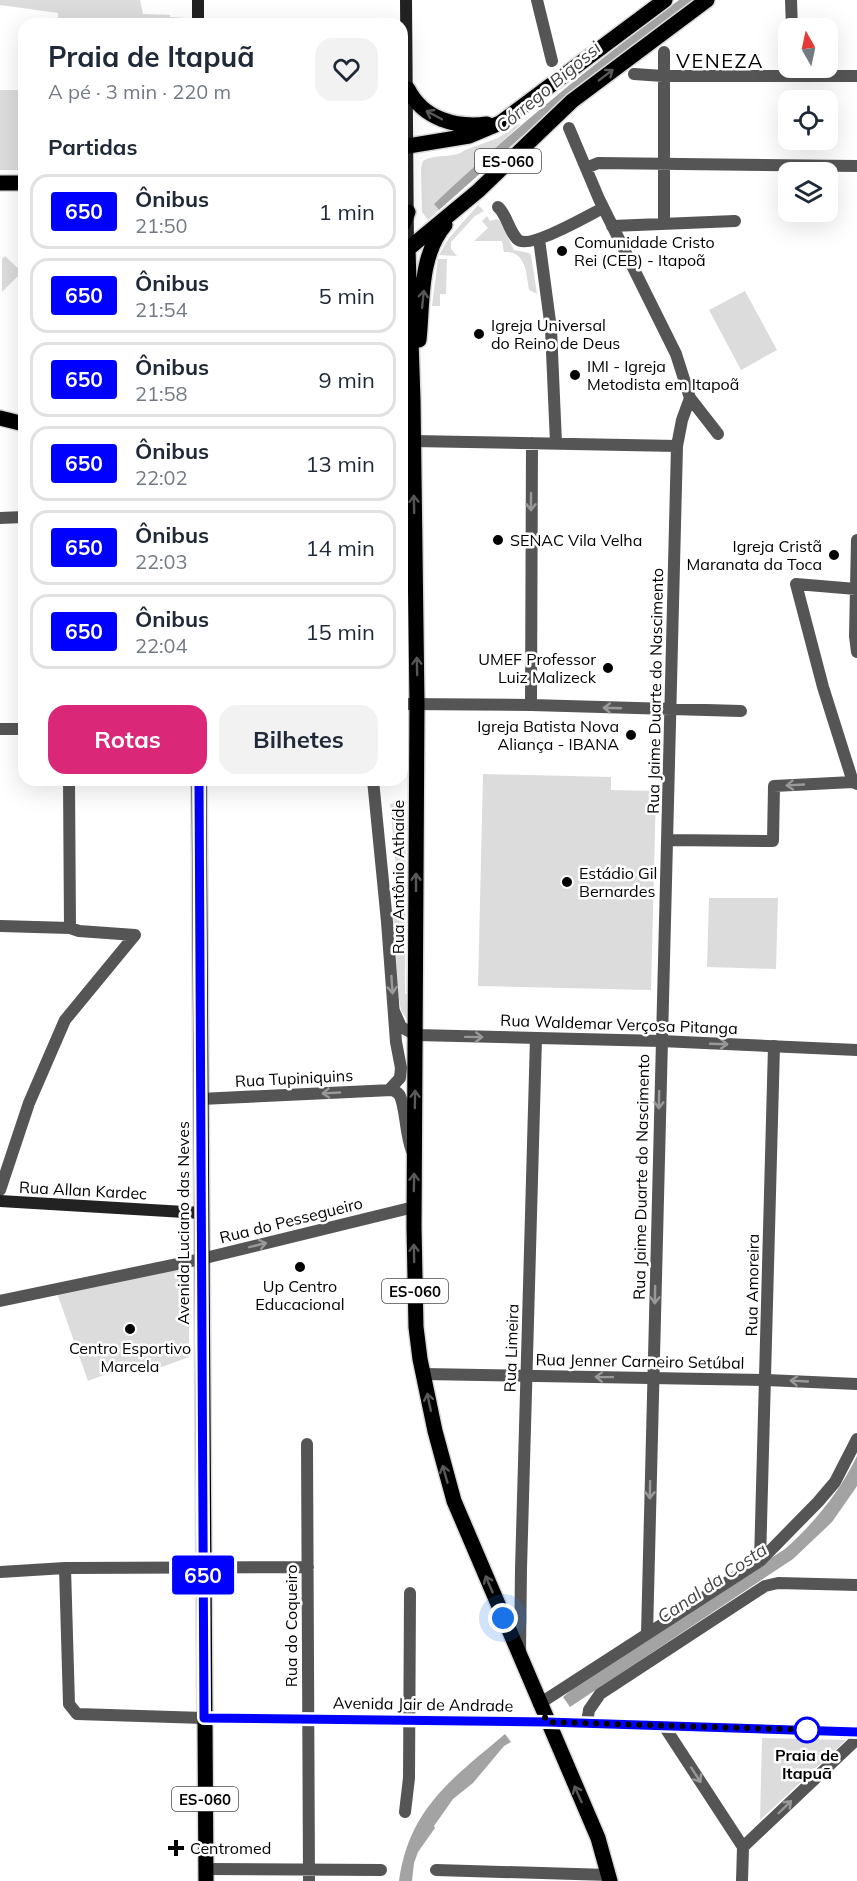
<!DOCTYPE html>
<html lang="pt">
<head>
<meta charset="utf-8">
<style>
	:root { --surface:#fff; --page:#f2f2f3; --text:#1f2937; --muted:#747a83; --line:#e0e1e3; --accent:#db2777 }
	body { margin:0; font-family:Mulish,sans-serif; background:var(--page); color:var(--text); height:100vh; display:flex; flex-direction:column; font-size:22px; white-space:nowrap }
	* { box-sizing:border-box; margin:0 }
	p { font-size:20px; color:var(--muted) }
	.icon { flex:none; width:33px; height:33px; fill:none; stroke:currentColor; stroke-width:2; stroke-linecap:round; stroke-linejoin:round }
	.map { position:relative; flex:1; overflow:hidden }
	.sheet { position:absolute; left:18px; top:18px; width:390px; height:768px; display:flex; flex-direction:column; background:var(--surface); border-radius:18px; box-shadow:0 6px 24px #0002 }
	.sheet>* { flex:none }
	.badge { padding:0 12px; border-radius:4px; font-size:21px; line-height:39px }
	.needle { width:39px; rotate:351deg }
	.tools { position:absolute; left:778px; top:18px; display:grid; gap:12px }
	.tools a { display:grid; place-items:center; width:60px; height:60px; border-radius:12px; background:var(--surface); box-shadow:0 6px 24px #0002; font-size:30px }
	.you { position:absolute; width:30px; height:30px; margin:-15px; border:4px solid #fff; border-radius:50%; background:#1a73e8; box-shadow:0 0 0 9px #1a73e833 }
	.map>.badge { position:absolute; translate:-50% -50%; box-shadow:0 0 0 3px #fff }
	h2 { padding:0 30px; font-size:22px; line-height:54px }
	.round { display:grid; place-items:center; flex:none; width:63px; height:63px; border-radius:18px; background:var(--page) }
	.overview { display:flex; align-items:center; justify-content:space-between; height:102px; padding:0 30px }
	h1 { font-size:28px; font-weight:700; line-height:45px }
	.action { display:flex; gap:12px; margin-top:auto; padding:12px 30px }
	.action a { flex:1; height:69px; border-radius:18px; background:var(--accent); color:#fff; font-size:24px; font-weight:700; line-height:69px; text-align:center }
	.action a+a { background:var(--page); color:var(--text) }
	ul { padding:0; list-style:none }
	li { display:flex; align-items:center; gap:18px; height:75px; margin:0 12px 9px; padding:0 18px; border:3px solid var(--line); border-radius:18px }
	li div { flex:1 }
	li b { display:block; font-size:22px }
	li em { font-style:normal }
	li .badge { min-width:66px; font-weight:700; text-align:center }
	.map>svg:first-child { display:block }
	.green { fill:#dcdcdc }
	.water { fill:#a3a3a3 }
	.lines { fill:none; stroke-linecap:round; stroke-linejoin:round }
	.primary-casing { stroke:#dbdbdb; stroke-width:18 }
	.minor { stroke:#555; stroke-width:12 }
	.tertiary { stroke:#555; stroke-width:12 }
	.secondary { stroke:#222; stroke-width:12 }
	.primary { stroke:#000; stroke-width:15 }
	.oneway { stroke:#595959 }
	.oneway2 { stroke:#999 }
	.line-casing { stroke:#fff; stroke-width:14 }
	.line { stroke:#00f; stroke-width:9 }
	.walk { stroke:#000; stroke-width:6; stroke-dasharray:0 10.8 }
	.poi-dot { fill:#000; stroke:#fff; stroke-width:2 }
	.stop-dot { fill:#fff; stroke:#00f; stroke-width:3 }
	.labels { text-anchor:middle; dominant-baseline:central; stroke-width:5; stroke-linejoin:round; paint-order:stroke }
	.shield { fill:#fff; stroke:#4c4c4c; stroke-width:1.5 }
	.shield-label { font-size:15px; font-weight:bold; fill:#000 }
	.poi-label { font-size:16px; fill:#000; stroke:#fff; text-anchor:start }
	.street-label { font-size:16px; fill:#000; stroke:#fff }
	.stop-label { font-size:16px; font-weight:bold; fill:#000; stroke:#fff }
	.water-label { font-size:18px; font-style:italic; fill:#444; stroke:#fff }
	.quarter-label { font-size:20px; letter-spacing:1.5px; fill:#000; stroke:#fff }
</style>
</head>
<body>
<div class="map">
<svg width="857" height="1881" viewBox="0 0 857 1881">
	<rect width="100%" height="100%" fill="#fff"/>
	<path class="green" d="M0,0H140L143,14L170,15V17L186,18V24H58V13L0,5Z
		M0,90H24V170H0Z
		M519,124L520,125L434,204L439,210L428,220L422,212L421,168L423,161C436,153 454,159 465,150L498,138Z
		M478,205L484,211L475,216L451,242V249L457,256L439,255L449,238Z
		M487,216L490,221L497,219L500,221L514,250L529,253L531,255L537,294L529,290C526,272 526,251 504,252L502,241H474L488,228L482,221Z
		M5,256L22,272L2,292V259Z
		M438,259H447L446,294H440V306H432Z
		M745,291L777,350L741,370L709,310Z
		M483,774L611,777V790L656,791L651,990L478,986Z
		M406,802L405,994H408V1021L401,1010L399,999L393,916L401,919L390,804Z
		M709,898H778L776,969L707,967Z
		M179,1269L189,1275V1357L140,1375L135,1363L88,1381L57,1293Z
		M762,1738L846,1740L760,1820Z"/>
	<path class="water" d="M679,0H693L565,98L439,210L434,204C512,130 593,64 679,0Z
		M857,1456V1486L855,1489L832,1522L793,1559L570,1707L563,1697L576,1686L785,1549C815,1522 839,1493 857,1456Z
		M505,1734L511,1742L504,1746L473,1783L453,1799L434,1826L435,1828L418,1852L414,1863L412,1881H399C409,1808 453,1778 505,1734Z"/>
	<g class="lines">
		<g class="primary-casing">
			<path id="primary" d="M408,89C423,119 456,128 487,124
				M402,147L469,136L500,123L665,0
				M0,183H24
				M402,226L408,212
				M408,250L413,400L417,703L414,1227L416,1327L420,1359L435,1431L454,1501L598,1838L610,1881
				M402,254L478,191L572,101L707,0
				M419,340C423,302 419,256 445,225
				M0,418L24,424
				M199,780L206,1881"/>
		</g>
		<path class="minor" d="M537,0L552,61
			M791,0L792,28
			M664,52V223
			M634,74L663,76H857
			M569,128L599,199L676,354L690,398L718,434
			M586,168L598,163L857,166
			M498,207C507,215 508,229 517,239C528,251 589,215 603,208
			M612,226L735,221
			M539,239L551,329L556,443
			M413,441L677,446
			M0,518L24,517
			M857,540L855,636L857,652
			M856,589L796,584L823,687L853,782L857,784
			M402,704L531,705L741,711
			M531,705L532,443
			M0,729H24
			M69,780L70,928
			M668,840L773,841L774,786L853,782
			M0,926L70,928L79,931L135,935
			M0,1190L29,1103L65,1020L135,935
			M0,1301L201,1259
			M307,1444L309,1881
			M760,1561L774,1046
			M65,1568L69,1704L77,1714L204,1718
			M0,1572L65,1568L308,1567
			M647,1634L677,446L682,420L690,398
			M520,1652L521,1569L536,1038
			M539,1704L760,1561L818,1502L835,1482L857,1439
			M587,1723L589,1710L600,1694L765,1586L778,1583L857,1585
			M664,1726L743,1847L742,1881
			M405,1812L409,1778L410,1593
			M743,1847L857,1739
			M206,1869L381,1870
			M436,1870L609,1875"/>
		<path class="tertiary" d="M373,780L387,922L396,1042L401,1068L400,1078L389,1090
			M394,1011L401,1027L416,1035L661,1041L857,1050
			M200,1099L392,1090C396,1092 398,1092 400,1096C406,1109 405,1134 412,1151
			M201,1259L414,1207
			M423,1374L766,1380L857,1384"/>
		<path class="secondary" d="M406,0L408,250
			M198,24V0
			M0,1201L201,1213
			M204,1718L547,1722L857,1732"/>
		<use href="#primary" class="primary"/>
	</g>
	<defs><path id="oneway-shaft" d="M-6 0H5M1.5-3L5.5 0L1.5 3" fill="none" stroke-width="1.6" stroke-linecap="round" stroke-linejoin="round" transform="scale(1.5)"/></defs>
	<g class="oneway">
		<use href="#oneway-shaft" transform="translate(606 75) rotate(-37)"/>
		<use href="#oneway-shaft" transform="translate(434 115) rotate(-152)"/>
		<use href="#oneway-shaft" transform="translate(423 299) rotate(-84)"/>
		<use href="#oneway-shaft" transform="translate(414 504) rotate(-91)"/>
		<use href="#oneway-shaft" transform="translate(417 666) rotate(-91)"/>
		<use href="#oneway-shaft" transform="translate(416 882) rotate(-90)"/>
		<use href="#oneway-shaft" transform="translate(415 1099) rotate(-89)"/>
		<use href="#oneway-shaft" transform="translate(414 1182) rotate(-89)"/>
		<use href="#oneway-shaft" transform="translate(414 1253) rotate(-91)"/>
		<use href="#oneway-shaft" transform="translate(429 1402) rotate(-102)"/>
		<use href="#oneway-shaft" transform="translate(445 1474) rotate(-106)"/>
		<use href="#oneway-shaft" transform="translate(489 1584) rotate(-113)"/>
		<use href="#oneway-shaft" transform="translate(578 1794) rotate(-114)"/>
	</g>
	<g class="oneway2">
		<use href="#oneway-shaft" transform="translate(531 502) rotate(90)"/>
		<use href="#oneway-shaft" transform="translate(612 708) rotate(-178)"/>
		<use href="#oneway-shaft" transform="translate(795 785) rotate(177)"/>
		<use href="#oneway-shaft" transform="translate(392 985) rotate(86)"/>
		<use href="#oneway-shaft" transform="translate(474 1037) rotate(1)"/>
		<use href="#oneway-shaft" transform="translate(719 1044) rotate(2)"/>
		<use href="#oneway-shaft" transform="translate(331 1093) rotate(177)"/>
		<use href="#oneway-shaft" transform="translate(659 1100) rotate(91)"/>
		<use href="#oneway-shaft" transform="translate(258 1245) rotate(-14)"/>
		<use href="#oneway-shaft" transform="translate(655 1295) rotate(91)"/>
		<use href="#oneway-shaft" transform="translate(604 1377) rotate(-179)"/>
		<use href="#oneway-shaft" transform="translate(799 1381) rotate(-177)"/>
		<use href="#oneway-shaft" transform="translate(650 1490) rotate(91)"/>
		<use href="#oneway-shaft" transform="translate(696 1775) rotate(57)"/>
		<use href="#oneway-shaft" transform="translate(785 1807) rotate(-44)"/>
	</g>
	<g class="lines">
		<g class="line-casing">
			<path id="line" d="M199,780L204,1718L547,1722L857,1732"/>
		</g>
		<use href="#line" class="line"/>
		<path class="walk" d="M503,1618L547,1722L811,1730H807"/>
	</g>
	<g class="poi-dot">
		<circle cx="562" cy="251" r="6"/>
		<circle cx="479" cy="334" r="6"/>
		<circle cx="575" cy="375" r="6"/>
		<circle cx="498" cy="540" r="6"/>
		<circle cx="834" cy="555" r="6"/>
		<circle cx="608" cy="668" r="6"/>
		<circle cx="631" cy="735" r="6"/>
		<circle cx="567" cy="882" r="6"/>
		<circle cx="300" cy="1267" r="6"/>
		<circle cx="130" cy="1329" r="6"/>
		<path d="M173 1839h6v6h6v6h-6v6h-6v-6h-6v-6h6z"/>
	</g>
	<circle class="stop-dot" cx="807" cy="1730" r="12"/>
	<g class="labels">
		<g class="shield">
			<rect x="475" y="149" width="66" height="24" rx="4.5"/>
			<rect x="382" y="1279" width="66" height="24" rx="4.5"/>
			<rect x="172" y="1787" width="66" height="24" rx="4.5"/>
		</g>
		<g class="shield-label">
			<text x="508" y="161">ES-060</text>
			<text x="415" y="1291">ES-060</text>
			<text x="205" y="1799">ES-060</text>
		</g>
		<g class="poi-label">
			<text x="574" y="242">Comunidade Cristo<tspan x="574" dy="18">Rei (CEB) - Itapoã</tspan></text>
			<text x="491" y="325">Igreja Universal<tspan x="491" dy="18">do Reino de Deus</tspan></text>
			<text x="587" y="366">IMI - Igreja<tspan x="587" dy="18">Metodista em Itapoã</tspan></text>
			<text x="510" y="540">SENAC Vila Velha</text>
			<text x="822" y="546" text-anchor="end">Igreja Cristã<tspan x="822" dy="18">Maranata da Toca</tspan></text>
			<text x="596" y="659" text-anchor="end">UMEF Professor<tspan x="596" dy="18">Luiz Malizeck</tspan></text>
			<text x="619" y="726" text-anchor="end">Igreja Batista Nova<tspan x="619" dy="18">Aliança - IBANA</tspan></text>
			<text x="579" y="873">Estádio Gil<tspan x="579" dy="18">Bernardes</tspan></text>
			<text x="300" y="1286" text-anchor="middle">Up Centro<tspan x="300" dy="18">Educacional</tspan></text>
			<text x="130" y="1348" text-anchor="middle">Centro Esportivo<tspan x="130" dy="18">Marcela</tspan></text>
			<text x="190" y="1848">Centromed</text>
		</g>
		<g class="street-label">
			<text transform="translate(655 691) rotate(-89)">Rua Jaime Duarte do Nascimento</text>
			<text transform="translate(398 877) rotate(-90)">Rua Antônio Athaíde</text>
			<text transform="translate(619 1024) rotate(2)">Rua Waldemar Verçosa Pitanga</text>
			<text transform="translate(294 1078) rotate(-3)">Rua Tupiniquins</text>
			<text transform="translate(641 1177) rotate(-89)">Rua Jaime Duarte do Nascimento</text>
			<text transform="translate(83 1190) rotate(3)">Rua Allan Kardec</text>
			<text transform="translate(291 1220) rotate(-14)">Rua do Pessegueiro</text>
			<text transform="translate(183 1223) rotate(-90)">Avenida Luciano das Neves</text>
			<text transform="translate(752 1285) rotate(-89)">Rua Amoreira</text>
			<text transform="translate(511 1348) rotate(-88)">Rua Limeira</text>
			<text transform="translate(640 1361) rotate(1)">Rua Jenner Carneiro Setúbal</text>
			<text transform="translate(291 1626) rotate(-90)">Rua do Coqueiro</text>
			<text transform="translate(423 1704) rotate(1)">Avenida Jair de Andrade</text>
		</g>
		<g class="stop-label">
			<text x="807" y="1755">Praia de<tspan x="807" dy="18">Itapuã</tspan></text>
		</g>
		<g class="water-label">
			<text transform="translate(548 87) rotate(-40)">Córrego Bigossi</text>
			<text transform="translate(712 1583) rotate(-34)">Canal da Costa</text>
		</g>
		<g class="quarter-label">
			<text x="720" y="60">VENEZA</text>
		</g>
	</g>
</svg>
<div class="tools">
<a><svg class="needle" viewBox="-14 -14 28 28"><path d="M0-13l5 13h-10z" fill="#e53935"/><path d="M0 13l5-13h-10z" fill="#747a83"/></svg></a>
<a><svg class="icon" aria-label="locate" viewBox="0 0 24 24"><circle cx="12" cy="12" r="6"/><path d="M12 2v4M12 18v4M2 12h4M18 12h4"/></svg></a>
<a><svg class="icon" aria-label="layers" viewBox="0 0 24 24"><path d="M12 4l9 5-9 5-9-5zM3 14l9 5 9-5"/></svg></a>
</div>
<div class="you" style="left:503px;top:1618px"></div>
<b class="badge" style="left:203px;top:1575px;background:#00f;color:#fff">650</b>
<section class="sheet">
<div class="overview"><div><h1>Praia de Itapuã</h1><p>A pé · 3 min · 220 m</p></div><a class="round"><svg class="icon" aria-label="heart" viewBox="0 0 24 24"><path d="M12 20l-8-8c-3-5 5-10 8-4 3-6 11-1 8 4z"/></svg></a></div>
<h2>Partidas</h2>
<ul>
<li><span class="badge" style="background:#00f;color:#fff">650</span><div><b>Ônibus</b><p>21:50</p></div><em>1 min</em></li>
<li><span class="badge" style="background:#00f;color:#fff">650</span><div><b>Ônibus</b><p>21:54</p></div><em>5 min</em></li>
<li><span class="badge" style="background:#00f;color:#fff">650</span><div><b>Ônibus</b><p>21:58</p></div><em>9 min</em></li>
<li><span class="badge" style="background:#00f;color:#fff">650</span><div><b>Ônibus</b><p>22:02</p></div><em>13 min</em></li>
<li><span class="badge" style="background:#00f;color:#fff">650</span><div><b>Ônibus</b><p>22:03</p></div><em>14 min</em></li>
<li><span class="badge" style="background:#00f;color:#fff">650</span><div><b>Ônibus</b><p>22:04</p></div><em>15 min</em></li>
</ul>
<div class="action"><a>Rotas</a><a>Bilhetes</a></div>
</section>
</div>
</body>
</html>
